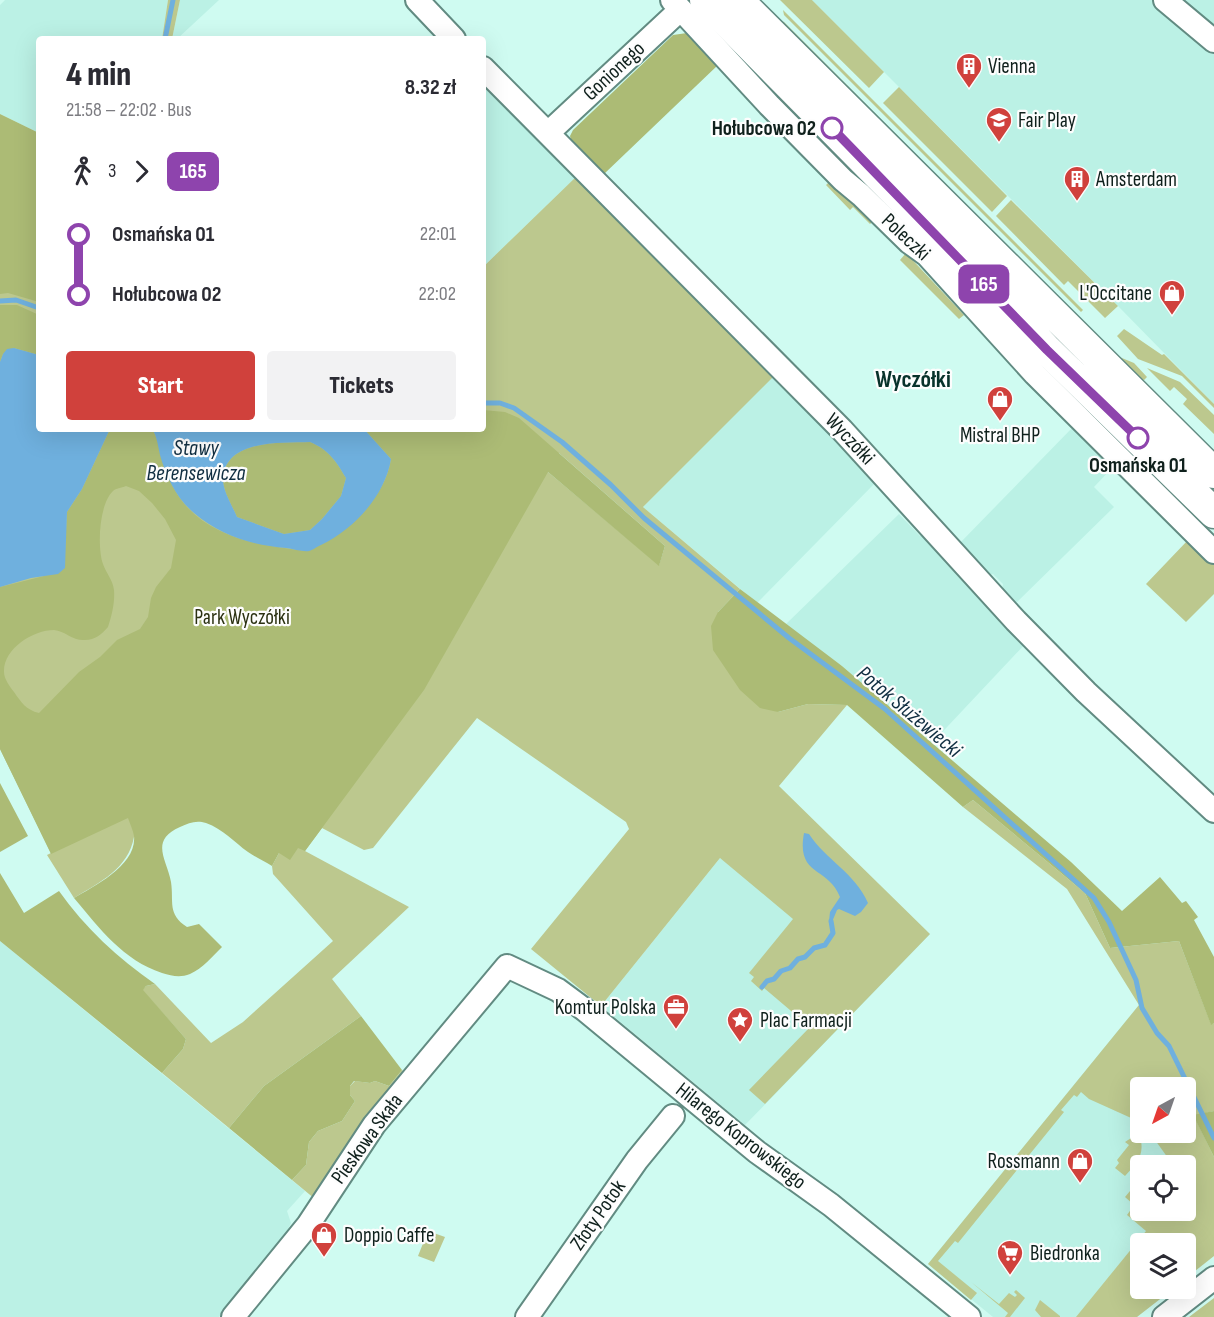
<!DOCTYPE html>
<html lang="en">
<head>
<meta charset="utf-8">
<style>
	:root { --surface:#fff; --page:#f2f2f3; --text:#2b2b33; --muted:#7c7c81; --accent:#d0413c }
	body { margin:0; font-family:"Sofia Sans Condensed",sans-serif; background:var(--page); color:var(--text); height:100vh; display:flex; flex-direction:column; font-size:22px; white-space:nowrap }
	* { box-sizing:border-box; margin:0 }
	p { font-size:20px; color:var(--muted) }
	.icon { flex:none; width:33px; height:33px; fill:none; stroke:currentColor; stroke-width:2; stroke-linecap:round; stroke-linejoin:round }
	.map { position:relative; flex:1; overflow:hidden }
	.panel { position:absolute; left:36px; top:36px; width:450px; height:396px; display:flex; flex-direction:column; background:var(--surface); border-radius:6px; box-shadow:0 6px 24px #0002 }
	.panel>* { flex:none }
	.badge { padding:0 12px; border-radius:9px; font-size:21px; line-height:39px }
	.needle { width:39px; rotate:220deg }
	.buttons { position:absolute; left:1130px; top:1077px; display:grid; gap:12px }
	.buttons a { display:grid; place-items:center; width:66px; height:66px; border-radius:6px; background:var(--surface); box-shadow:0 6px 24px #0002; font-size:30px }
	.map>.badge { position:absolute; translate:-50% -50%; box-shadow:0 0 0 3px #fff }
	.legs { display:flex; align-items:center; gap:9px; height:66px; padding:0 30px; font-size:20px }
	.legs p { margin-inline-start:auto }
	.head { display:flex; align-items:center; justify-content:space-between; height:102px; padding:0 30px }
	h1 { font-size:33px; font-weight:800; line-height:45px }
	.primary-button { display:flex; gap:12px; margin-top:auto; padding:12px 30px }
	.primary-button a { flex:1; height:69px; border-radius:6px; background:var(--accent); color:#fff; font-size:24px; font-weight:800; line-height:69px; text-align:center }
	.primary-button a+a { background:var(--page); color:var(--text) }
	ul { padding:0 30px; list-style:none }
	li { display:flex; align-items:center; gap:21px; height:60px; font-size:22px }
	li i { display:grid; place-items:center; width:9px; height:100%; margin:0 8px; background:currentColor }
	li i::after { content:''; width:15px; height:15px; margin:-8px; border:4px solid; border-radius:50%; background:var(--surface) }
	li p { margin-inline-start:auto }
	li:first-child i { background:linear-gradient(#0000 50%,currentColor 0) }
	li:last-child i { background:linear-gradient(currentColor 50%,#0000 0) }
	.map>svg:first-child { display:block }
	.built { fill:#bbf1e5 }
	.green { fill:#bcc88e; fill-rule:evenodd }
	.forest { fill:#acbb75; fill-rule:evenodd }
	.water { fill:#6fb0de; fill-rule:evenodd }
	.lines { fill:none; stroke-linecap:round; stroke-linejoin:round }
	.stream { stroke:#6fb0de; stroke-width:5 }
	.minor-casing { stroke:#628b82; stroke-width:26 }
	.major-casing { stroke:#628b82; stroke-width:33 }
	.minor { stroke:#fff; stroke-width:22 }
	.major { stroke:#fff; stroke-width:30 }
	.line-1-casing { stroke:#fff; stroke-width:14 }
	.line-1 { stroke:#8e44ad; stroke-width:9 }
	.stop-1-dot { fill:#fff; stroke:#8e44ad; stroke-width:3 }
	.labels { text-anchor:middle; dominant-baseline:central; stroke-width:4.5; stroke-linejoin:round; paint-order:stroke }
	.poi-label { font-size:21px; fill:#0f201c; stroke:#fdfdfd; text-anchor:start }
	.street-label { font-size:21px; fill:#0f201c; stroke:#fdfdfd }
	.stop-label { font-size:21px; font-weight:bold; fill:#0f201c; stroke:#fdfdfd; text-anchor:end }
	.park-label { font-size:21px; fill:#2b3112; stroke:#fdfdfd }
	.water-label { font-size:22px; font-style:italic; fill:#102e41; stroke:#fdfdfd }
	.quarter-label { font-size:24px; font-weight:bold; fill:#08322b; stroke:#fdfdfd }
</style>
</head>
<body>
<div class="map">
<svg width="1214" height="1317" viewBox="0 0 1214 1317">
	<rect width="100%" height="100%" fill="#cffbf1"/>
	<path class="built" d="M5,0H168L162,39H39V133L0,114V5Z
		M180,0H219L177,39H172Z
		M812,0H1214V404L1118,306Z
		M483,84L576,177L483,267Z
		M772,377L877,481L757,603L643,507Z
		M1072,428L1112,468L1094,487L1114,507L1015,604L1002,590L1003,584L993,574L989,575L959,544Z
		M899,514L920,536L923,533L1027,642L932,743L842,666L785,625Z
		M720,858L930,934L745,1125L601,1006Z
		M0,941L305,1191L287,1211L291,1223L283,1239L219,1317H0Z
		M1139,1005L1140,1132H1185L1214,1157L1185,1202V1166H1140V1210L1178,1211L1140,1244L1092,1317H993L928,1264Z"/>
	<path class="green" d="M168,0H180L172,39H162Z
		M780,0H812L884,72L869,88Z
		M783,10L1083,310L1081,312L784,15Z
		M773,18L784,22L1117,356L1134,363L1147,377L1144,380L1119,365Z
		M899,87L1007,196L992,212L883,103Z
		M579,174L777,373L643,507L740,589L718,612L778,712L808,704L847,705L779,786L930,934L765,1104L749,1090L810,1027L764,988L762,991L751,981L754,977L749,973L793,919L720,858L601,1006L531,949L629,829L626,822L477,718L373,848L364,850L322,828L305,851L409,907L332,979L361,1016L264,1086L229,1128L162,1073L183,1049L186,1039L142,990L146,986L155,984L211,1043L243,1022L333,941L273,874L272,866L279,853L213,804L134,837C128,869 100,882 74,898L47,855L51,853L0,749V272L39,269V429H483V267ZM559,453L665,546L659,565L548,472Z
		M831,180L876,218L870,224L853,207L850,210L826,185Z
		M1011,200L1118,306L1105,318L1068,281L1064,285L996,216Z
		M906,253L964,315L959,319L900,260Z
		M1124,329L1162,355L1164,354L1214,404V408L1182,376L1138,359L1117,336Z
		M1147,368L1180,382L1214,415V434L1183,404L1187,399L1174,387L1170,391Z
		M1188,540L1214,565V594L1186,622L1146,584Z
		M973,800L1085,893L1110,948L1179,941L1211,1024L1214,1023V1111L1194,1116L1214,1157V1256L1185,1279V1244H1140V1288L1173,1289L1137,1317H1076L1146,1231L1127,1215L1134,1205L1125,1197L1140,1179V1210H1185V1166L1173,1165L1150,1133L1185,1132V1088H1140V1122L1089,1099L1081,1092L1077,1097L1074,1095L1061,1110L1064,1112L958,1243L955,1241L938,1261L977,1293L971,1300L928,1264L1139,1005L1067,889L963,807Z
		M402,1070L404,1072L315,1199L292,1180L306,1165L309,1142L318,1131L342,1121L355,1101L350,1095V1086L355,1081L370,1083L375,1081L389,1086Z
		M1134,1136L1141,1141C1144,1157 1135,1165 1125,1176L1115,1168L1119,1163L1117,1160L1129,1145L1125,1142Z
		M428,1231L445,1237L434,1262L418,1256Z
		M971,1282L999,1304L1009,1293L1015,1297L1017,1295L1014,1292L1016,1290L1025,1298L1010,1317H1005L1008,1313Z
		M1214,1298V1317H1189Z
		M1040,1300L1060,1316V1317H1041L1035,1310Z"/>
	<path class="forest" d="M687,33L718,65L604,174L572,143L570,136L573,130L673,35Z
		M0,114L39,133V302L8,293L0,294Z
		M0,305H17L39,315V355L14,348L3,354L0,362Z
		M483,410L505,412L519,418L665,546L659,566L548,472L424,690L305,851L298,848L290,860L279,853L272,866C264,861 255,857 248,852C234,842 223,829 206,823C196,820 189,823 180,827C149,841 167,859 171,882C174,902 167,914 187,927L199,924L222,947C212,957 203,968 190,974C180,978 172,976 162,973C123,960 100,929 74,898C94,886 137,865 134,836C133,830 130,824 128,818L51,854L0,749V587L44,576L64,568L67,512L82,489L110,429L153,430C161,445 162,463 169,478C193,536 254,545 308,551C343,526 384,505 391,459L364,429H483ZM126,486L139,491L152,503L165,519L176,540L171,568L156,587L151,598L148,617L140,629L117,640L100,657L79,672L39,713C26,710 21,702 14,692C10,687 4,679 4,672C3,649 33,630 54,630C65,631 73,641 85,640C95,640 102,634 108,627C112,615 115,602 114,590C113,580 106,573 103,564C97,547 99,504 113,491C116,488 121,488 126,486Z
		M310,442C329,450 336,461 346,478L341,496L322,519L310,530L284,534L237,517C232,505 222,490 223,477C227,439 283,443 310,442Z
		M740,589L842,666L1071,862L1122,911L1160,877L1182,903L1186,901L1198,917L1194,920L1214,957V1023L1211,1025L1179,941L1110,948L1085,893L973,800L963,807L847,705L808,704L778,712L760,708L740,690L713,650L711,626L718,612Z
		M0,783L28,836L0,852Z
		M0,873L24,913L59,891C85,928 118,958 155,984L146,986L143,990L186,1039L183,1049L162,1073L0,941Z
		M361,1016L402,1070L389,1086L375,1081L370,1083L354,1081L350,1086V1095L355,1101L342,1121L318,1131L309,1142L306,1165L292,1180L229,1128L264,1086Z
		M1214,1111V1157L1193,1115Z"/>
	<path class="water" d="M14,348L39,355V429H110L82,489L67,512L65,568L58,574L31,578L0,587V362L3,354L7,349Z
		M152,429H364L391,459C385,496 354,529 321,545C318,546 313,550 309,551C303,552 293,549 286,548C252,545 221,536 194,513C176,498 166,476 160,455C158,446 157,436 152,429ZM310,442C329,450 336,461 346,478L341,496L322,519L310,530L284,534L237,517C232,505 222,490 223,477C227,439 283,443 310,442Z
		M804,833L809,834C826,860 855,873 868,903L861,912L855,916L839,909L837,910L832,922L829,921L830,912L840,897C828,866 796,877 804,833Z"/>
	<g class="lines">
		<path class="stream" d="M165,39L173,0
			M0,301L16,300L39,308
			M483,403H500L514,408L562,442L611,485L644,518L789,638L885,709L1094,898L1109,922L1136,980L1142,1008L1157,1033L1169,1046L1214,1138
			M762,987L767,981L774,979L781,971L790,968L798,959L805,957L814,948L825,945L833,933L831,921"/>
		<g class="minor-casing">
			<path id="minor" d="M417,0L454,39
				M672,0L769,105L843,180L861,195L909,242L927,255L1035,374L1214,552
				M1165,0L1214,41
				M483,68L842,430L1016,621L1086,692L1214,811
				M548,133L680,10
				M233,1317L308,1225L374,1125L507,966L558,990L585,1010L757,1152L831,1205L969,1317
				M527,1317L637,1160L673,1116
				M1164,1317L1214,1278"/>
		</g>
		<g class="major-casing">
			<path id="major" d="M705,0L957,255L1047,350L1214,513
				M738,0L1214,473"/>
		</g>
		<use href="#minor" class="minor"/>
		<use href="#major" class="major"/>
	</g>
	<g class="lines">
		<g class="line-1-casing">
			<path id="line-1" d="M832,128L1047,350L1138,438"/>
		</g>
		<use href="#line-1" class="line-1"/>
	</g>
	<defs>
		<g id="building-pin" transform="scale(1.35)"><path d="M0 17L-7.5 6A9.5 9.5 0 1 1 7.5 6Z" fill="#d0413c" stroke="#fdfdfd"/><path d="M-4-6H4V6H1V3H-1V6H-4ZM-2.5-4.3h1.7v1.8h-1.7ZM.8-4.3h1.7v1.8H.8ZM-2.5-1h1.7V.8h-1.7ZM.8-1h1.7V.8H.8Z" fill="#fff"/></g>
		<g id="school-pin" transform="scale(1.35)"><path d="M0 17L-7.5 6A9.5 9.5 0 1 1 7.5 6Z" fill="#d0413c" stroke="#fdfdfd"/><path d="M0-5L7-2L0 1L-7-2ZM-4 1L0 2.5L4 1V4Q0 6-4 4Z" fill="#fff"/></g>
		<g id="shop-pin" transform="scale(1.35)"><path d="M0 17L-7.5 6A9.5 9.5 0 1 1 7.5 6Z" fill="#d0413c" stroke="#fdfdfd"/><path d="M-5-2.5h2.3a2.7 3.5 0 0 1 5.4 0H5L5.5 6h-11ZM-1.5-2.5h3a1.5 2.3 0 0 0-3 0Z" fill="#fff"/></g>
		<g id="office-pin" transform="scale(1.35)"><path d="M0 17L-7.5 6A9.5 9.5 0 1 1 7.5 6Z" fill="#d0413c" stroke="#fdfdfd"/><path d="M-6-3h4V-5.5h4V-3h4V5H-6ZM-1-4.5V-3h2v-1.5ZM-6 0V1H6V0Z" fill="#fff"/></g>
		<g id="sight-pin" transform="scale(1.35)"><path d="M0 17L-7.5 6A9.5 9.5 0 1 1 7.5 6Z" fill="#d0413c" stroke="#fdfdfd"/><path d="M0-6L1.8-2.2L6-1.7L2.9 1.2L3.7 5.4L0 3.3L-3.7 5.4L-2.9 1.2L-6-1.7L-1.8-2.2Z" fill="#fff"/></g>
		<g id="supermarket-pin" transform="scale(1.35)"><path d="M0 17L-7.5 6A9.5 9.5 0 1 1 7.5 6Z" fill="#d0413c" stroke="#fdfdfd"/><path d="M-6-5.5h2.5l.6 2H6L4.5 2H-2.5L-4.4-4H-6ZM-1.5 3.2a1.3 1.3 0 1 0 .1 0ZM3 3.2a1.3 1.3 0 1 0 .1 0Z" fill="#fff"/></g>
	</defs>
	<g fill-rule="evenodd">
		<use href="#building-pin" x="969" y="66"/>
		<use href="#school-pin" x="999" y="120"/>
		<use href="#building-pin" x="1077" y="179"/>
		<use href="#shop-pin" x="1172" y="293"/>
		<use href="#shop-pin" x="1000" y="399"/>
		<use href="#office-pin" x="676" y="1007"/>
		<use href="#sight-pin" x="740" y="1020"/>
		<use href="#shop-pin" x="1080" y="1161"/>
		<use href="#shop-pin" x="324" y="1235"/>
		<use href="#supermarket-pin" x="1010" y="1253"/>
	</g>
	<g class="stop-1-dot">
		<circle cx="832" cy="128" r="10"/>
		<circle cx="1138" cy="438" r="10"/>
	</g>
	<g class="labels">
		<g class="poi-label">
			<text x="988" y="66">Vienna</text>
			<text x="1018" y="120">Fair Play</text>
			<text x="1096" y="179">Amsterdam</text>
			<text x="1152" y="293" text-anchor="end">L'Occitane</text>
			<text x="1000" y="435" text-anchor="middle">Mistral BHP</text>
			<text x="656" y="1007" text-anchor="end">Komtur Polska</text>
			<text x="760" y="1020">Plac Farmacji</text>
			<text x="1060" y="1161" text-anchor="end">Rossmann</text>
			<text x="344" y="1235">Doppio Caffe</text>
			<text x="1030" y="1253">Biedronka</text>
		</g>
		<g class="street-label">
			<text transform="translate(614 71) rotate(-43)">Gonionego</text>
			<text transform="translate(906 237) rotate(43)">Poleczki</text>
			<text transform="translate(850 439) rotate(47)">Wyczółki</text>
			<text transform="translate(741 1136) rotate(38)">Hilarego Koprowskiego</text>
			<text transform="translate(367 1139) rotate(-54)">Pieskowa Skała</text>
			<text transform="translate(598 1215) rotate(-55)">Złoty Potok</text>
		</g>
		<g class="stop-label">
			<text x="816" y="128">Hołubcowa 02</text>
			<text x="1138" y="465" text-anchor="middle">Osmańska 01</text>
		</g>
		<g class="park-label">
			<text x="242" y="617">Park Wyczółki</text>
		</g>
		<g class="water-label">
			<text x="196" y="448">Stawy<tspan x="196" dy="25">Berensewicza</tspan></text>
			<text transform="translate(909 712) rotate(40)">Potok Służewiecki</text>
		</g>
		<g class="quarter-label">
			<text x="913" y="379">Wyczółki</text>
		</g>
	</g>
</svg>
<div class="buttons">
<a><svg class="needle" viewBox="-14 -14 28 28"><path d="M0-13l5 13h-10z" fill="#e53935"/><path d="M0 13l5-13h-10z" fill="#7c7c81"/></svg></a>
<a><svg class="icon" aria-label="locate" viewBox="0 0 24 24"><circle cx="12" cy="12" r="6"/><path d="M12 2v4M12 18v4M2 12h4M18 12h4"/></svg></a>
<a><svg class="icon" aria-label="layers" viewBox="0 0 24 24"><path d="M12 4l9 5-9 5-9-5zM3 14l9 5 9-5"/></svg></a>
</div>
<b class="badge" style="left:984px;top:284px;background:#8e44ad;color:#fff">165</b>
<section class="panel">
<div class="head"><div><h1>4 min</h1><p>21:58 – 22:02 · Bus</p></div><b>8.32 zł</b></div>
<div class="legs"><svg class="icon" aria-label="walk" viewBox="0 0 24 24"><circle cx="13" cy="4" r="2"/><path d="M13 8l-2 6 4 7M11 14l-3 7M7 12l3-4h3l4 4"/></svg>3<svg class="icon" aria-label="forward" viewBox="0 0 24 24"><path d="M9 5l7 7-7 7"/></svg><b class="badge" style="background:#8e44ad;color:#fff">165</b></div>
<ul>
<li><i style="color:#8e44ad"></i><b>Osmańska 01</b><p>22:01</p></li>
<li><i style="color:#8e44ad"></i><b>Hołubcowa 02</b><p>22:02</p></li>
</ul>
<div class="primary-button"><a>Start</a><a>Tickets</a></div>
</section>
</div>
</body>
</html>
